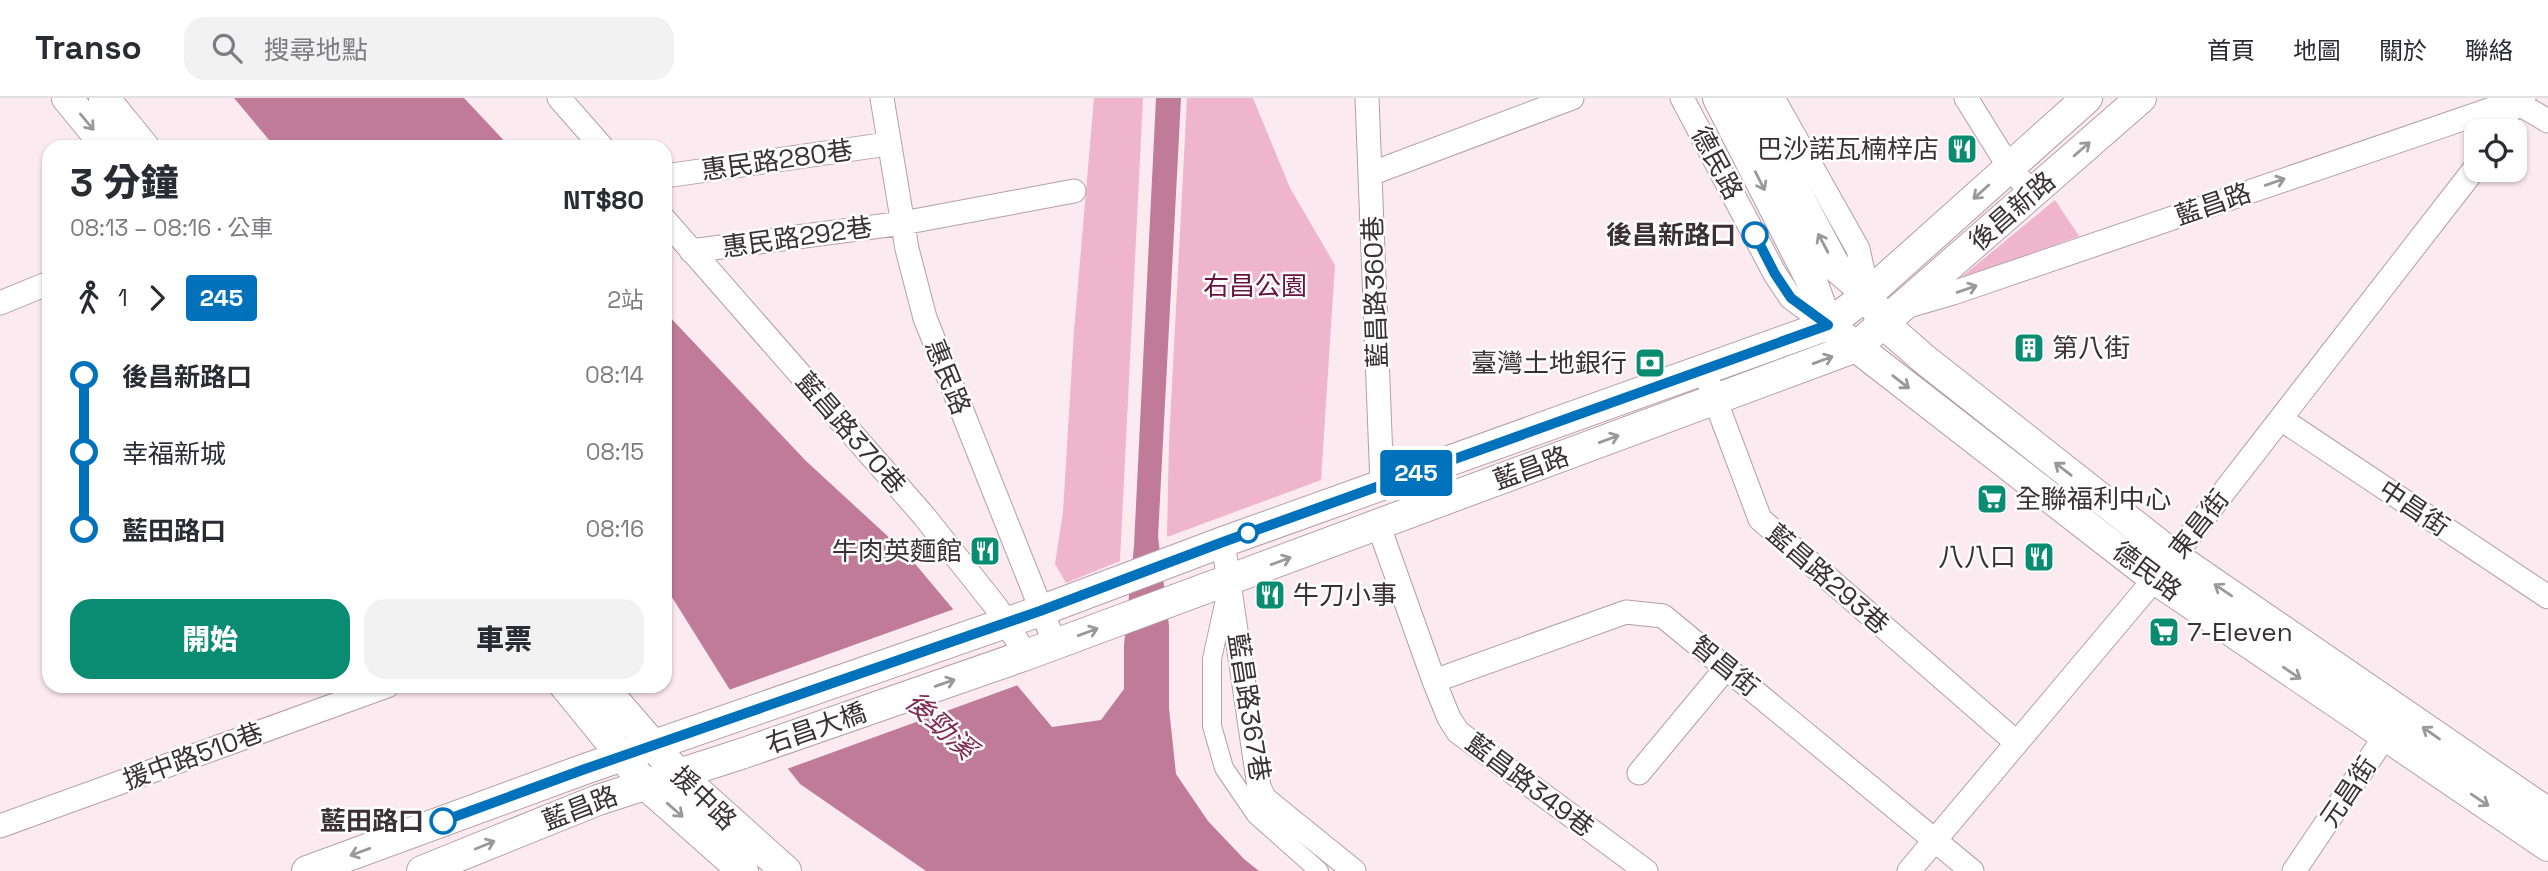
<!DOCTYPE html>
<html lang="zh-TW">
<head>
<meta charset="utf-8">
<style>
	:root { --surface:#fff; --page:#f2f2f3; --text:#2b2b33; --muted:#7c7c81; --line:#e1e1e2; --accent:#098c71 }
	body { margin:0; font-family:"Space Grotesk","Noto Sans TC",sans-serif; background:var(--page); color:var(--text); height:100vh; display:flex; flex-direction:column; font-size:26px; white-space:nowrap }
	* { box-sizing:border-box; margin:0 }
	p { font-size:23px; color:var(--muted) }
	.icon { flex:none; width:38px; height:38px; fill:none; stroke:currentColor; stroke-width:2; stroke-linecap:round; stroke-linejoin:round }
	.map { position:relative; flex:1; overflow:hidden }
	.side { position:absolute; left:42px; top:42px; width:630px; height:553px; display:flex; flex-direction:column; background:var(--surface); border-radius:21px; box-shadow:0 2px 5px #0004 }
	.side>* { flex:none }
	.badge { padding:0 14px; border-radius:5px; font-size:24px; line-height:46px }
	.buttons { position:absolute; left:2464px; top:21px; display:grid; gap:14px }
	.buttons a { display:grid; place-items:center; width:63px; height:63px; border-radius:14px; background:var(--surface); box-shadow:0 2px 5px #0004; font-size:35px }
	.map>.badge { position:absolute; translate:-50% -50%; box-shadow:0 0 0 4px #fff }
	.legs { display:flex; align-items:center; gap:10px; height:77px; padding:0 28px; font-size:23px }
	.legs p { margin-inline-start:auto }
	.overview { display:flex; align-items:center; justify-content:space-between; height:119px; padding:0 28px }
	h1 { font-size:38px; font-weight:800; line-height:52px }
	.cta { display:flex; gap:14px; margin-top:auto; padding:14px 28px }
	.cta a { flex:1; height:80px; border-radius:21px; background:var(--accent); color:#fff; font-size:28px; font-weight:800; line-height:80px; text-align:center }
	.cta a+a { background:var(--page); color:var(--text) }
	ul { padding:0 28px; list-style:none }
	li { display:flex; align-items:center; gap:24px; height:77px; font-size:26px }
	li i { display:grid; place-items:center; width:10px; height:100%; margin:0 9px; background:currentColor }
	li i::after { content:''; width:18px; height:18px; margin:-9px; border:5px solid; border-radius:50%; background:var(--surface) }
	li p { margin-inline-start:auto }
	li:first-child i { background:linear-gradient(#0000 50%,currentColor 0) }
	li:last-child i { background:linear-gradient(currentColor 50%,#0000 0) }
	header { display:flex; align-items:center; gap:42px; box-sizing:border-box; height:98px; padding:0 35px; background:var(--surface); border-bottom:2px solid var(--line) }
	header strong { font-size:33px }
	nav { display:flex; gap:38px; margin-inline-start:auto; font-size:24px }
	.search { width:490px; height:63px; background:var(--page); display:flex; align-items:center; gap:18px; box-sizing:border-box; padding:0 24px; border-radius:21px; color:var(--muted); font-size:26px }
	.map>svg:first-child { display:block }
	.green { fill:#eeb5cc }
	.water { fill:#c07b98 }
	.pier { fill:#fceaf1 }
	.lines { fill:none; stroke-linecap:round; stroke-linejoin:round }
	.pedestrian-casing { stroke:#b49fa7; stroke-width:20 }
	.minor-casing { stroke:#b49fa7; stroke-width:25 }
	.tertiary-casing { stroke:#b49fa7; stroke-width:32 }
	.pedestrian { stroke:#fff; stroke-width:18 }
	.minor { stroke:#fff; stroke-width:23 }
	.tertiary { stroke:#fff; stroke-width:30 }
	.oneway { stroke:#9c989a }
	.line-1-casing { stroke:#fff; stroke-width:16 }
	.line-1 { stroke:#0072bc; stroke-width:10 }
	.stop-1-dot { fill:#fff; stroke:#0072bc; stroke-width:3.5 }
	.labels { text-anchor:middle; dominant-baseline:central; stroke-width:5; stroke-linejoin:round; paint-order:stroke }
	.poi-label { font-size:26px; fill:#393134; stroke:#fdfdfd; text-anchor:end }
	.street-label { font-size:26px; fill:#393134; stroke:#fdfdfd }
	.stop-label { font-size:26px; font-weight:bold; fill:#393134; stroke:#fdfdfd; text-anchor:end }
	.park-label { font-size:26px; fill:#671340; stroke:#fdfdfd }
	.water-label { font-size:28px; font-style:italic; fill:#7e2b54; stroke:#fdfdfd }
</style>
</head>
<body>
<header>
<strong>Transo</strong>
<div class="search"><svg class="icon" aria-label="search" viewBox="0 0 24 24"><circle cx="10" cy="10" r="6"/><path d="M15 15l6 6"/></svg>搜尋地點</div>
<nav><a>首頁</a><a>地圖</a><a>關於</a><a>聯絡</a></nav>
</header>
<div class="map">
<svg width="2548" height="773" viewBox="0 0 2548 773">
	<rect width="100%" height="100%" fill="#fceaf1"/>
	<path class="green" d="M1094,0H1143L1120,463L1066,485L1055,466L1063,414L1074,233Z
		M1187,0H1253L1290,90L1335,167L1321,382L1167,439L1169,344Z
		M2055,102L2079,138L1958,182Z"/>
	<path class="water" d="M234,0H464L510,49H275Z
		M1156,0H1181L1158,439L1169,528V610L1176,676L1208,723L1244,761L1259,773H926L800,686L745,616L665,488V214L806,363L906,455L1052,629L1101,622L1124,591V547L1134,448Z"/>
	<path class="pier" d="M957,510L1021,586L784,672L742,618L726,593Z"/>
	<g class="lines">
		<g class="pedestrian-casing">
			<path id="pedestrian" d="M1227,492L1212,561V628L1224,670L1256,717L1319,773"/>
		</g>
		<g class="minor-casing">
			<path id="minor" d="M559,0L602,49
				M882,0L907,151L925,220L1055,546
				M1367,0L1382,387
				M1682,0L1775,176L1791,200L1828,227
				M1773,0L1858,151L1868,196
				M1966,0L2009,69L2032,95
				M2514,3L2548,23
				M2500,33L2514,3
				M1370,76L1572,0
				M665,78L888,46
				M665,122L924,418L997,510L1026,557
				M691,153L903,125L1074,93
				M0,205L49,185
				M1905,209L1953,195L2524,0
				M1710,288L1760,421L2017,645
				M2281,321L2548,499
				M1378,426L1434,583L1449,620L1458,634L1646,773
				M1223,444L1259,689L1265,701L1354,773
				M1434,583L1626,514L1663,518L1972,773
				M1639,675L1727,569
				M0,728L387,588
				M1909,773L2174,458L2476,69
				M2294,773L2394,625"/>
		</g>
		<g class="tertiary-casing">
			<path id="tertiary" d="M67,0L107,49
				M104,0L144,49
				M1718,0L1812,184L1828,227L2155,481L2548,748
				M1746,0L1835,168L1868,196L1884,226L1924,261L2174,458L2548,715
				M565,588L645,686L743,773
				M602,588L678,676L786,773
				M307,773L585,671L1040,513L1223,444L1828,227L1868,196L2087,0
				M422,773L598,702L741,656L1026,557L1856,249L2141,0"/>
		</g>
		<use href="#pedestrian" class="pedestrian"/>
		<use href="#minor" class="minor"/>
		<use href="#tertiary" class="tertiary"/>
	</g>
	<defs><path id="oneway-shaft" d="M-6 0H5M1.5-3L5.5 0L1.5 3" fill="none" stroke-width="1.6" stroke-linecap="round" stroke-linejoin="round" transform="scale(1.75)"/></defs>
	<g class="oneway">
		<use href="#oneway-shaft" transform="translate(87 24) rotate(50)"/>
		<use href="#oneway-shaft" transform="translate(2082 51) rotate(-41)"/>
		<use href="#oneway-shaft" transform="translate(1760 83) rotate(63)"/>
		<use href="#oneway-shaft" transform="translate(2275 84) rotate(-19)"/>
		<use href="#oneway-shaft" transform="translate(1981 94) rotate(138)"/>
		<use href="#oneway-shaft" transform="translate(1823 145) rotate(-118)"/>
		<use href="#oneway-shaft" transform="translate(1967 191) rotate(-19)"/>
		<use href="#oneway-shaft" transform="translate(1823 262) rotate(-20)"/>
		<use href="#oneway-shaft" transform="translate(1901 284) rotate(38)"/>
		<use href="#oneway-shaft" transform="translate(1609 341) rotate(-20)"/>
		<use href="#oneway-shaft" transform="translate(2063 371) rotate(-142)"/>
		<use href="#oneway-shaft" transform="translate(1281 463) rotate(-20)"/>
		<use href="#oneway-shaft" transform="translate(2223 492) rotate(-146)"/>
		<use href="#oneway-shaft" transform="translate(1088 534) rotate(-20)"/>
		<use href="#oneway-shaft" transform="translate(2292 575) rotate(34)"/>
		<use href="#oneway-shaft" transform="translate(945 585) rotate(-19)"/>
		<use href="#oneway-shaft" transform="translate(2431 635) rotate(-145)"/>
		<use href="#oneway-shaft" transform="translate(2480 702) rotate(34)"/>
		<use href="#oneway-shaft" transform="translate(675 712) rotate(41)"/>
		<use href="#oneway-shaft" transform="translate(485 747) rotate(-22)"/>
		<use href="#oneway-shaft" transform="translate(360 754) rotate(160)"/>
	</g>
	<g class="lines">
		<g class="line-1-casing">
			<path id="line-1" d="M443,723L585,671L1040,513L1223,444L1828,227L1791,200L1775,176L1755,137"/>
		</g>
		<use href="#line-1" class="line-1"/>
	</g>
	<defs>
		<g id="restaurant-square" transform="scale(1.575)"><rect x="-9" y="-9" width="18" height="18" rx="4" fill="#098c71" stroke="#fdfdfd"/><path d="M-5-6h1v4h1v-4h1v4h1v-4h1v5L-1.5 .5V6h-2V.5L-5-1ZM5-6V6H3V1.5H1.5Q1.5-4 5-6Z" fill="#fff"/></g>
		<g id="building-square" transform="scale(1.575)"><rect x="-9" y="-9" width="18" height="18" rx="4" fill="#098c71" stroke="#fdfdfd"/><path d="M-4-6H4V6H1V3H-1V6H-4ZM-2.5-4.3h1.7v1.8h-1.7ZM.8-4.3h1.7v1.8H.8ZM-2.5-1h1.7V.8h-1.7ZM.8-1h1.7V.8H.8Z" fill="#fff"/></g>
		<g id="bank-square" transform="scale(1.575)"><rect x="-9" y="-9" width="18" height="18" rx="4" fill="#098c71" stroke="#fdfdfd"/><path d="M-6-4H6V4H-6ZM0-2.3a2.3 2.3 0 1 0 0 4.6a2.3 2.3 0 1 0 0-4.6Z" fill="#fff"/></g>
		<g id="supermarket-square" transform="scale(1.575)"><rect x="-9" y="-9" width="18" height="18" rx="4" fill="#098c71" stroke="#fdfdfd"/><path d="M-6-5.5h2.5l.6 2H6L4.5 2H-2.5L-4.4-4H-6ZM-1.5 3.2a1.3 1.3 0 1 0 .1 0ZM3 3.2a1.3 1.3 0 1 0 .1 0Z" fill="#fff"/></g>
	</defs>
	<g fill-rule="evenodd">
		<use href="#restaurant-square" x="1962" y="51"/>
		<use href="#building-square" x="2029" y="250"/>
		<use href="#bank-square" x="1650" y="265"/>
		<use href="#supermarket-square" x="1992" y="401"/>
		<use href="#restaurant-square" x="985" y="453"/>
		<use href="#restaurant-square" x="2039" y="459"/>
		<use href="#restaurant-square" x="1270" y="497"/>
		<use href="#supermarket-square" x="2164" y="534"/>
	</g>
	<g class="stop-1-dot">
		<circle cx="1755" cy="137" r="12"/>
		<circle cx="1248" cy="435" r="9"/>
		<circle cx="443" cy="723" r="12"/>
	</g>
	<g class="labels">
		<g class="poi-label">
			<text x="1939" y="51">巴沙諾瓦楠梓店</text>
			<text x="2052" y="250" text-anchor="start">第八街</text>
			<text x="1627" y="265">臺灣土地銀行</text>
			<text x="2015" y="401" text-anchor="start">全聯福利中心</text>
			<text x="962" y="453">牛肉英麵館</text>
			<text x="2016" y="459">八八口</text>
			<text x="1293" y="497" text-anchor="start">牛刀小事</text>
			<text x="2187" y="534" text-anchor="start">7-Eleven</text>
		</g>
		<g class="street-label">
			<text transform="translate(777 62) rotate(-8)">惠民路280巷</text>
			<text transform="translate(1717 65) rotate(62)">德民路</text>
			<text transform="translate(2213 106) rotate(-19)">藍昌路</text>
			<text transform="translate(2012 113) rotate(-41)">後昌新路</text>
			<text transform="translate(797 139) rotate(-8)">惠民路292巷</text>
			<text transform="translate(1375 194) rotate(-92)">藍昌路360巷</text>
			<text transform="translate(948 279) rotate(68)">惠民路</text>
			<text transform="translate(851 335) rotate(49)">藍昌路370巷</text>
			<text transform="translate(1531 370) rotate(-20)">藍昌路</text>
			<text transform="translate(2414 410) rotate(34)">中昌街</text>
			<text transform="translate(2199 426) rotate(-52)">東昌街</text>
			<text transform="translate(2147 473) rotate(37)">德民路</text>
			<text transform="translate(1828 481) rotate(41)">藍昌路293巷</text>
			<text transform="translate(1725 568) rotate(39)">智昌街</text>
			<text transform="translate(1249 609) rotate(81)">藍昌路367巷</text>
			<text transform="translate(816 630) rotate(-19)">右昌大橋</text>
			<text transform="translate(193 658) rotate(-20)">援中路510巷</text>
			<text transform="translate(1530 687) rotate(37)">藍昌路349巷</text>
			<text transform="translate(2348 694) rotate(-56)">元昌街</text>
			<text transform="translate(704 700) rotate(44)">援中路</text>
			<text transform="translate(580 710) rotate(-21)">藍昌路</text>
		</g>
		<g class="stop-label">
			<text x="1736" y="137">後昌新路口</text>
			<text x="424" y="723">藍田路口</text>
		</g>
		<g class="park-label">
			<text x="1255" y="188">右昌公園</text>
		</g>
		<g class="water-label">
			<text transform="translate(941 627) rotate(43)">後勁溪</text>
		</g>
	</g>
</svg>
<div class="buttons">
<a><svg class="icon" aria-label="locate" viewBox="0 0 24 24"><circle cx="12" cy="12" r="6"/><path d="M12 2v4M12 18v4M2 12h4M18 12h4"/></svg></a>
</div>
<b class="badge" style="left:1416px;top:375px;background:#0072bc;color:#fff">245</b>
<section class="side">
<div class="overview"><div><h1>3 分鐘</h1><p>08:13 – 08:16 · 公車</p></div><b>NT$80</b></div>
<div class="legs"><svg class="icon" aria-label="walk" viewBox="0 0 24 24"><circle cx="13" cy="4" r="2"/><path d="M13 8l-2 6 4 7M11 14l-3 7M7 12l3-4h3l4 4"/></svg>1<svg class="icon" aria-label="forward" viewBox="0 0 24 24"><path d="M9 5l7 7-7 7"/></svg><b class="badge" style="background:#0072bc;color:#fff">245</b><p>2站</p></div>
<ul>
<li><i style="color:#0072bc"></i><b>後昌新路口</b><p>08:14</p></li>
<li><i style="color:#0072bc"></i><span>幸福新城</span><p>08:15</p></li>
<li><i style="color:#0072bc"></i><b>藍田路口</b><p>08:16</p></li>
</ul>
<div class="cta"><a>開始</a><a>車票</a></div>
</section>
</div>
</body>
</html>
